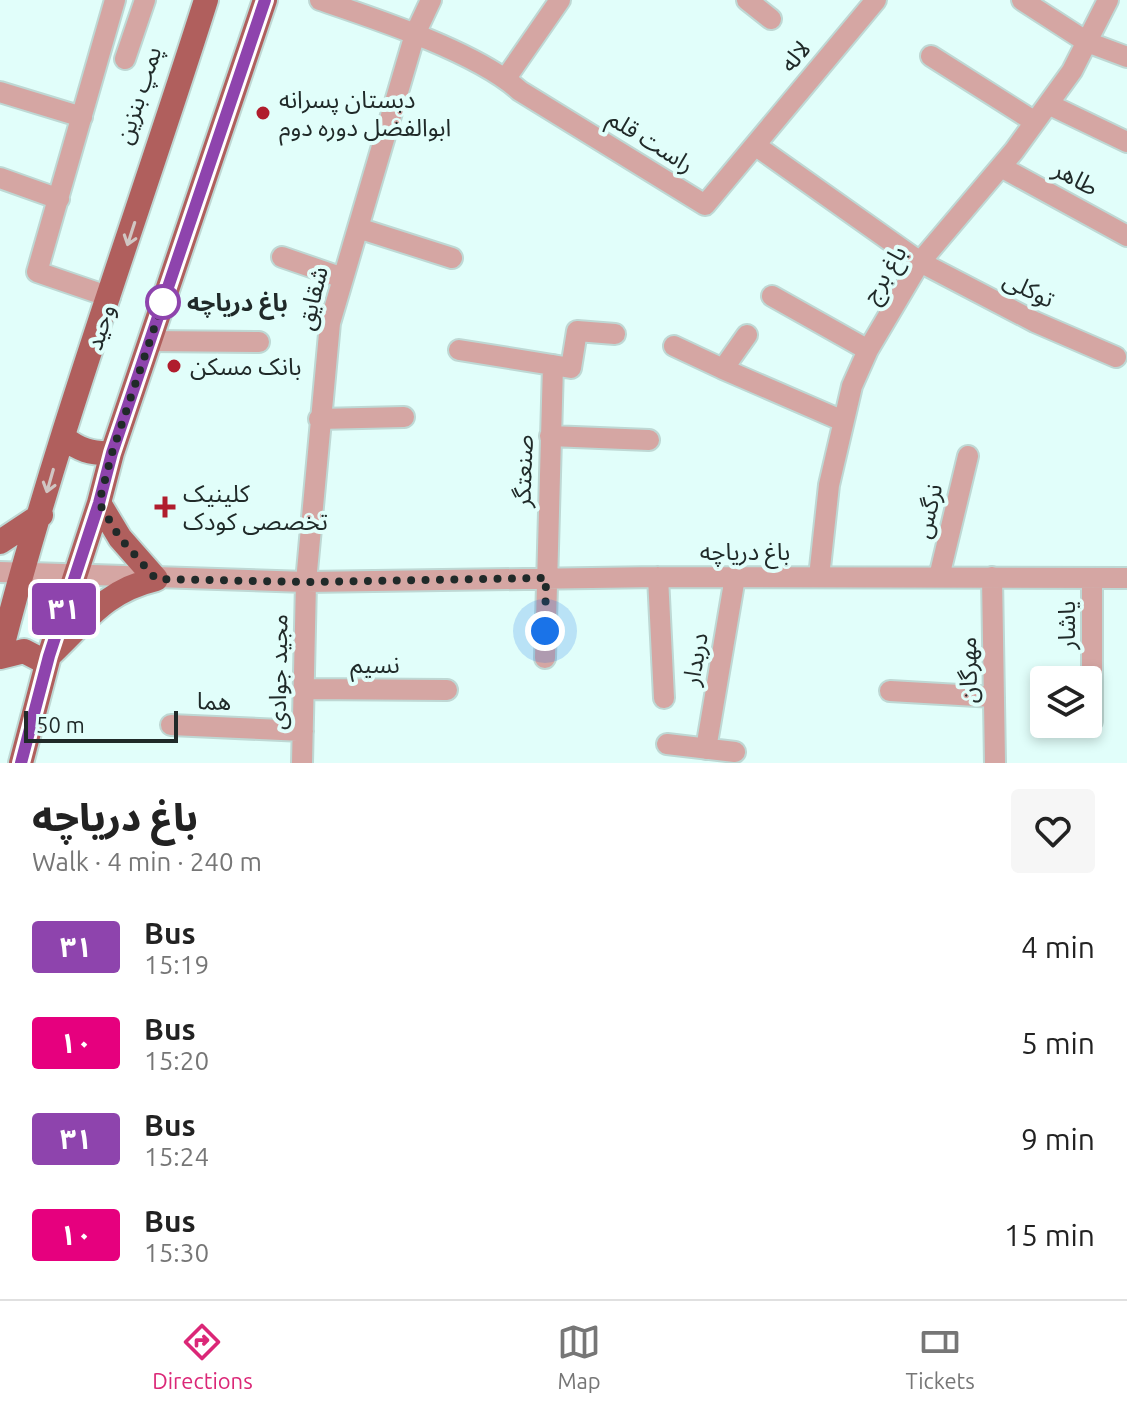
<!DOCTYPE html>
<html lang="en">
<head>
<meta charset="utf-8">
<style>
	:root { --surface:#fff; --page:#f6f6f6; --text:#222; --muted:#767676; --line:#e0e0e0; --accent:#db2777 }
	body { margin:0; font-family:Ubuntu,"Noto Sans Arabic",sans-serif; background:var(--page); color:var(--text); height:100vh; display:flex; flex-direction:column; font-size:30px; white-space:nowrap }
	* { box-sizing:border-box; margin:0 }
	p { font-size:26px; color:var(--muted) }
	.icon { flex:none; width:44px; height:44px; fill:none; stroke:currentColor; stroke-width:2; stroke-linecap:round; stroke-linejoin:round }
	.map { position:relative; height:763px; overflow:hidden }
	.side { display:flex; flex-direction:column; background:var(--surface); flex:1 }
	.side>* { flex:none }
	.badge { padding:0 16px; border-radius:6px; font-size:28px; line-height:52px }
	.controls { position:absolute; left:1030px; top:666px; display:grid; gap:16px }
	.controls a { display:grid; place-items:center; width:72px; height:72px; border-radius:8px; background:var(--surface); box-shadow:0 4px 12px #0003; font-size:40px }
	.scale { position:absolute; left:24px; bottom:20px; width:154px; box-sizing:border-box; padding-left:8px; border:4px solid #202a29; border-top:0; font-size:22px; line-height:28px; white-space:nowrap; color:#202a29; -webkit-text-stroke:6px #e1fefa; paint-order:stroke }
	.you { position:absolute; width:40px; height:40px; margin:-20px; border:6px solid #fff; border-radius:50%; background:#1a73e8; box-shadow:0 0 0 12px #1a73e833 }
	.map>.badge { position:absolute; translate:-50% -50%; box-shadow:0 0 0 4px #fff }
	.round { display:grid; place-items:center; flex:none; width:84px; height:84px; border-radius:8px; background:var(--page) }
	.summary { display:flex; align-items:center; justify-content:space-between; height:136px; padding:0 32px }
	h1 { font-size:38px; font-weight:800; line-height:60px }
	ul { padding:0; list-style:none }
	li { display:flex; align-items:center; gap:24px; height:96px; padding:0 32px }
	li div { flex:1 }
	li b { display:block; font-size:30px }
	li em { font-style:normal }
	li .badge { min-width:88px; font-weight:700; text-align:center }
	.menu { display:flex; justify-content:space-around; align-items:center; height:112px; border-top:2px solid var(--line); background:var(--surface); font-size:22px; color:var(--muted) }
	.menu a { display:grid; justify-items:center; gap:4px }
	.menu .on { color:var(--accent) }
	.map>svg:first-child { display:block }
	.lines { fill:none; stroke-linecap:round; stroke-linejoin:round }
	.minor-casing { stroke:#bed8d4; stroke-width:24 }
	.major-casing { stroke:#bed8d4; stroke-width:28 }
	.minor { stroke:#d5a6a3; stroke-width:20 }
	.major { stroke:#b05f5d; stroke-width:24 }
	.oneway { stroke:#d0c6c3 }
	.line-casing { stroke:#fff; stroke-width:18 }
	.line { stroke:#8e44ad; stroke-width:12 }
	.walk { stroke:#202a29; stroke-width:8; stroke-dasharray:0 14.4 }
	.poi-dot { fill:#b01d2d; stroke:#e1fefa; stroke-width:3 }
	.stop-dot { fill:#fff; stroke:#8e44ad; stroke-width:4 }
	.labels { text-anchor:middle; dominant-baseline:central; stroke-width:8; stroke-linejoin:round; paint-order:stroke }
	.street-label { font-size:24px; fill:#202a29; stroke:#e1fefa }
	.poi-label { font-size:24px; fill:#202a29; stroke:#e1fefa; text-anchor:start }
	.stop-label { font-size:24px; font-weight:bold; fill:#202a29; stroke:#e1fefa; text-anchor:start }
</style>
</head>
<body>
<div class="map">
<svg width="1127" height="763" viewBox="0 0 1127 763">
	<rect width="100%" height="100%" fill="#e1fefa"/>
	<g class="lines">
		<g class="minor-casing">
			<path id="minor" d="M320,0C376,19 477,52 520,91L705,205L876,0
				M747,0L771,19
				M1022,0L1087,42L1127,57
				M931,56L1035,122
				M125,59L145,0
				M506,78L560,0
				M0,92L82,117
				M1048,104L1127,142
				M755,145L920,262L1035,322L1116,357
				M1001,167L1127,236
				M0,178L59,199
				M358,228L452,258
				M282,257L343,278
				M772,296L868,350
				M110,297L37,272L115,0
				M747,335L723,369L843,421
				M149,341L259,342
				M674,346L723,369
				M459,350L571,368L577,331L615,334
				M319,419L404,417
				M550,436L649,440
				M0,572L306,582L658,577L1127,578
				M658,577L664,698
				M819,577L829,485L852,386L868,350L920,262L1014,151L1072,71L1108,0
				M939,577L968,456
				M992,577L995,763
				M1092,578V721
				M545,658L553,365
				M304,689L447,690
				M890,691L994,697
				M171,725L303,731
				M667,744L735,752
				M706,749L735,577
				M302,763L306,582L330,323L415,34L431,0"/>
		</g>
		<g class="major-casing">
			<path id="major" d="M63,437C79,450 91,454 112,453
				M0,542L41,515
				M51,654C87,620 105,591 156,579L120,538L99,503
				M0,655C56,434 137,218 206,0
				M0,657L24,651L47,663
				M21,763L49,656L99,503L112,453L265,0"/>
		</g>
		<use href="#minor" class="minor"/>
		<use href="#major" class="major"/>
	</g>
	<defs><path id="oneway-shaft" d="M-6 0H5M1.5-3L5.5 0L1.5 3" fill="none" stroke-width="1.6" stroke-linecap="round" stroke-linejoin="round" transform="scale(2)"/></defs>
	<g class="oneway">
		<use href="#oneway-shaft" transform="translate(131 234) rotate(108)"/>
		<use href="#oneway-shaft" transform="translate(50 481) rotate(106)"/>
	</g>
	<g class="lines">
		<g class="line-casing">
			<path id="line" d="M21,763L49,656L99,503L112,453L265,0"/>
		</g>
		<use href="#line" class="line"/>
		<path class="walk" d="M163,302L112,453L99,503L120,538L156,579L306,582L546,578L545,631"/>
	</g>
	<g class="poi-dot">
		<circle cx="263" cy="113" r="8"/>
		<circle cx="174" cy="366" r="8"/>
		<path d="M161 495h8v8h8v8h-8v8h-8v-8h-8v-8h8z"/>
	</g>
	<circle class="stop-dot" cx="163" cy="302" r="16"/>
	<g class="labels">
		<g class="street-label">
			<text transform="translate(795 56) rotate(-50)">لاله</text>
			<text transform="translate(138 95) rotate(-72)">پمپ بنزین</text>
			<text transform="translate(651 141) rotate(32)">راست قلم</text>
			<text transform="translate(1076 178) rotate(29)">طاهر</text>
			<text transform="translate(884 274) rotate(-59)">باغ برج</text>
			<text transform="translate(1029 289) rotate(26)">توکلی</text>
			<text transform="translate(312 298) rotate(-76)">شقایق</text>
			<text transform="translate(100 327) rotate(-72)">وحید</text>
			<text transform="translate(523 471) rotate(-88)">صنعتگر</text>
			<text transform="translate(928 511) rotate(-77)">نرگس</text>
			<text x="745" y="551">باغ دریاچه</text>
			<text transform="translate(1066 625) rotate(-90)">یاشار</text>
			<text transform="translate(695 659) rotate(-80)">دربدار</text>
			<text x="375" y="664">نسیم</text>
			<text transform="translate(968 670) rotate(-91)">مهرگان</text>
			<text transform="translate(278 672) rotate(-89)">مجید جوادی</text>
			<text transform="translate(214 701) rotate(2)">هما</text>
		</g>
		<g class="poi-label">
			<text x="279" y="99">دبستان پسرانه<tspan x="279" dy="28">ابوالفضل دوره دوم</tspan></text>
			<text x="190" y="366">بانک مسکن</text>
			<text x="183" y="493">کلینیک<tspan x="183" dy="28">تخصصی کودک</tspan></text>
		</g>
		<g class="stop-label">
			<text x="187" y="302">باغ دریاچه</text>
		</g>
	</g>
</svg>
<div class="controls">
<a><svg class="icon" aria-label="layers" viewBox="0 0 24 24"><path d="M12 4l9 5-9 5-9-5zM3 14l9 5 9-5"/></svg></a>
</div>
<div class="scale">50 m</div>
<div class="you" style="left:545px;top:631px"></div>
<b class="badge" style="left:64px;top:609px;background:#8e44ad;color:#fff">۳۱</b>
</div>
<section class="side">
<div class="summary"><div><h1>باغ دریاچه</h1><p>Walk · 4 min · 240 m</p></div><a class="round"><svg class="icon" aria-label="heart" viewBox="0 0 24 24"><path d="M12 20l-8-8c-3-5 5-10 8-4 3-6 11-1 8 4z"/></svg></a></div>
<ul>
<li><span class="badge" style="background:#8e44ad;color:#fff">۳۱</span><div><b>Bus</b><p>15:19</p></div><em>4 min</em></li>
<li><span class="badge" style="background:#e6007e;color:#fff">۱۰</span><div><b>Bus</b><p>15:20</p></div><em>5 min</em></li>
<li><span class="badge" style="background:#8e44ad;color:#fff">۳۱</span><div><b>Bus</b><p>15:24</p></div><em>9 min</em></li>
<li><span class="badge" style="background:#e6007e;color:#fff">۱۰</span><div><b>Bus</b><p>15:30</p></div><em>15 min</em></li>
</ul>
</section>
<nav class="menu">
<a class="on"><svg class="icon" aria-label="directions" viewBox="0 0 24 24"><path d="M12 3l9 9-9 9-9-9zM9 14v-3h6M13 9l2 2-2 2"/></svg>Directions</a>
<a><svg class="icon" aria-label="map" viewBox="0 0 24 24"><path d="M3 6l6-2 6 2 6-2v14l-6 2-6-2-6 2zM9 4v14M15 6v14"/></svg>Map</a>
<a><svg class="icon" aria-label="tickets" viewBox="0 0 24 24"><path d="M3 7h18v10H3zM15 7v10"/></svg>Tickets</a>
</nav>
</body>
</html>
